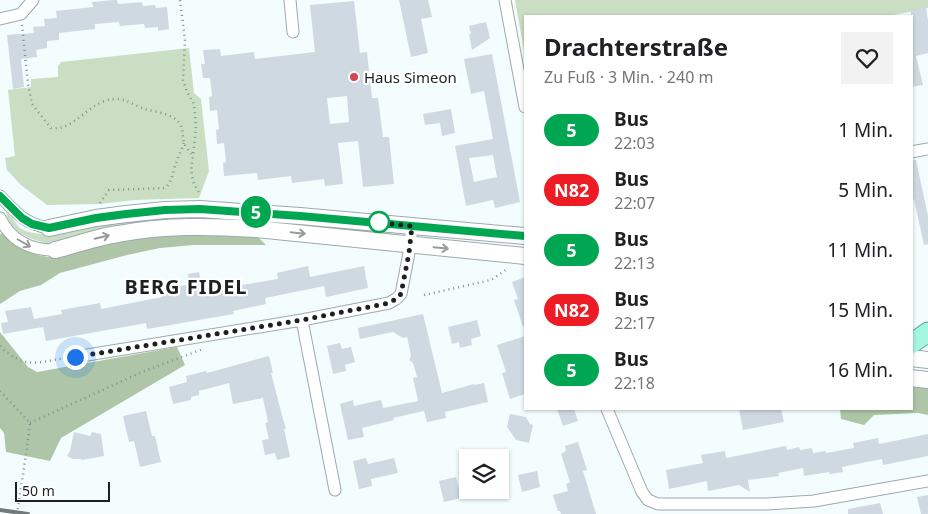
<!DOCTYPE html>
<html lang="de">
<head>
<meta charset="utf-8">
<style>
	:root { --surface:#fff; --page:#f2f2f2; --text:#202124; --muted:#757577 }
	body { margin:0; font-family:"Noto Sans",sans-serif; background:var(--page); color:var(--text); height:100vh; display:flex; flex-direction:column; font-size:19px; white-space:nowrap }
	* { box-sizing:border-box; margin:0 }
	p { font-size:16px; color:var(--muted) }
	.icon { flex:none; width:28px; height:28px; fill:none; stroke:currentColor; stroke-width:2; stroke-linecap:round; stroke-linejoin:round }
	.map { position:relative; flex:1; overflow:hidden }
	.sheet { position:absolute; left:524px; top:15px; width:389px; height:395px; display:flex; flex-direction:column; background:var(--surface); border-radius:0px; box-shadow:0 1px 4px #0004 }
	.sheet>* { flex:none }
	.badge { padding:0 10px; border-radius:16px; font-size:18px; line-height:32px }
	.tools { position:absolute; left:459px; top:449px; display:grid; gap:10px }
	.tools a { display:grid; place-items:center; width:50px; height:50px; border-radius:0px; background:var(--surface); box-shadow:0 1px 4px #0004; font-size:25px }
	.scale { position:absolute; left:15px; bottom:12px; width:95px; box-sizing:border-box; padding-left:5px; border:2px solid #1b2021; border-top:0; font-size:14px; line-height:18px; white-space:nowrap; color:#1b2021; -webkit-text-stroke:4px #fff; paint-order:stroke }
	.you { position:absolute; width:25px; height:25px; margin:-12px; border:4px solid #fff; border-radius:50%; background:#1a73e8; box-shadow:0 0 0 8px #1a73e833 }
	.map>.badge { position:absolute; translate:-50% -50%; box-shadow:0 0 0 2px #fff }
	.round { display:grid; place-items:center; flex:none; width:52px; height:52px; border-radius:0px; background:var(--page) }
	.overview { display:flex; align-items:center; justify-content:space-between; height:85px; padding:0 20px }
	h1 { font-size:24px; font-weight:700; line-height:38px }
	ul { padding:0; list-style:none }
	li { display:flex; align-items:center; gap:15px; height:60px; padding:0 20px }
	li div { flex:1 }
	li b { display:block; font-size:19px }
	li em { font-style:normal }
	li .badge { min-width:55px; font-weight:700; text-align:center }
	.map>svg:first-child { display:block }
	.green { fill:#cadec3 }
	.forest { fill:#aec6a7 }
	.building { fill:#ced9e2; fill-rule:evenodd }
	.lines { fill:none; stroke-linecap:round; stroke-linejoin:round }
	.street-casing { stroke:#9caaac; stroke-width:13 }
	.secondary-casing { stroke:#9caaac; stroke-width:18 }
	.primary-casing { stroke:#4ea891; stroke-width:21 }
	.path { stroke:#868e8f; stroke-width:2.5; stroke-dasharray:1 4; stroke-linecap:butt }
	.street { stroke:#fff; stroke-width:11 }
	.secondary { stroke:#fff; stroke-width:16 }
	.primary { stroke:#a5f7e1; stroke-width:19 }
	.rail { stroke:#737a7b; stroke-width:4 }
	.path-bridge { stroke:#868e8f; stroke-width:2.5; stroke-dasharray:1 4; stroke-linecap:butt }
	.oneway { stroke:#989b9b }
	.line-casing { stroke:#fff; stroke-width:11 }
	.line { stroke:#00a651; stroke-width:8 }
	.walk { stroke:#1b2021; stroke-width:5; stroke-dasharray:0 9 }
	.poi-dot { fill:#d44453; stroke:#fff; stroke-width:2 }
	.stop-dot { fill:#fff; stroke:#00a651; stroke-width:2.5 }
	.labels { text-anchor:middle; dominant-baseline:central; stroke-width:4.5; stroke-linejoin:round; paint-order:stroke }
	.poi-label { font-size:15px; fill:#1b2021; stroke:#fff; text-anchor:start }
	.district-label { font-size:20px; font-weight:bold; letter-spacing:1px; fill:#1b2021; stroke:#fff }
</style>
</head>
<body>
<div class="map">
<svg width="928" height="514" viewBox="0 0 928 514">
	<rect width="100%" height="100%" fill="#f3fdfe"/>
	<path class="green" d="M515,0H928V8L889,16H525V57Z
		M189,48L194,93L201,99L209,171L199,198L135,200L99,204L47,205L21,185L7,170L5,158L15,156L8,90L31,87V79L58,77V66L61,62Z
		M6,213C12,216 15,223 20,228C26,232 34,233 41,234L157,217H225L392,233V235L317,228L47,243C30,240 10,231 6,213Z"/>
	<path class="forest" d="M1,233C16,245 30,255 49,257C66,259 81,250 97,245C109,242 122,240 135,238C175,232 216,234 257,236L266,245H194L160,248L127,255L60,273L41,285L20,291L0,304V235Z
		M0,332L28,367L37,372L177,347L185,365L61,438L50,461L6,452L4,433L0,428Z
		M911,384L928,386V415L918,413L874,415L864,425L841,419L840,409H911Z"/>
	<path class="building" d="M114,0H117L118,4L142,2L143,6L155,5L156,8L167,7L169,29L158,31V27L145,28L144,24L120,26L119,22L95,24V29L59,33V40L47,41V48L36,50L37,57L21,59L24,87L13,89L7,35L34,33L33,27L45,26L44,19L57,18L56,11L93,7L92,2Z
		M399,0H428L432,17L421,19L428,53L411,57Z
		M354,1L360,53L367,52L372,98H378L383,137H389L394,184L363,187L358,141L338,143L343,184L325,186L324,179L292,183L291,176L258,180L257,173L224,176L223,163L226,162L224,143L217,144L216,130L219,129L217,110L210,111L209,97L212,96L210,78H203L201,64H205L203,50L220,49L221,56L254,52L255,59L315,52L310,5ZM347,96L349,122L330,124L327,98Z
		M926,8L928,20V53L916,56L923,85L911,87V11Z
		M486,22L490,38L472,50L469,34H471L469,26Z
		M492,54L520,202L495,208L493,200L466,206L455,146L493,139L484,91L471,94L464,59ZM493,155L497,177L474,182L469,158Z
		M451,109L455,133L442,136L440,123L425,125L423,114Z
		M911,160H916L928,216V244L924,245L914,199L911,200Z
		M308,266L310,277L364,266L368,288L326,297L324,286L265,298L266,304L233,311L234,314L147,329L146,323L46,341L43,327L3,334L1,323L8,322L5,311L31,307L34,319L62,314L61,310L100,303L101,309L162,297V291L189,284L188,274L199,272L202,290L229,285V280L241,278L242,285L278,279L277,273Z
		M525,277V327H523L514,300L518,299L512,282Z
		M423,314L442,393L474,384L475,385L484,383L488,402L445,412L446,418L427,422L424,411L393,418L394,420L362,428L364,437L348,440L340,404L353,400L354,406L381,400L383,408L418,401L413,378L417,377L413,363L409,360L411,356L407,337L403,338L393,332L360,339L358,328Z
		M477,320L481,336L471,339L472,345L460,348L459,342L452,344L448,327Z
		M525,336V394L510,399L502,373L506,372L497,345Z
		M340,343L342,349L351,347L355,362L345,365L346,371L333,374L327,346Z
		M269,356L273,373H271L283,419L286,429H284L290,457L277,460L275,453L265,455L262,440L269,439L265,423L268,422L263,398L233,404L229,383L199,391V395L191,397V400L173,404L169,387L187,382L186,376L206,371L207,373Z
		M557,409H574L578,421L563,426Z
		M739,409H781L784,422L743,430Z
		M146,411L152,436H155L161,462L140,467L134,441L129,442L123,416Z
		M510,414L526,417L530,424L533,425L529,443L516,440L507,427Z
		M74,432L90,436L92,432L101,434L104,456L82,460L81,459H73L67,456L70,451Z
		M928,434V456L883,465L882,459L842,467L843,472L830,474L829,472L804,476L803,468L778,473L779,476L748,480L750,492L739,485L708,491L707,481L669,489L666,470L703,463L701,455L725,451L726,458L786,446L787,450L799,447L800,450L812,448L813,453L826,451V453L854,448L853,443L878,438L879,444Z
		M578,442L587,470L583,471L596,514H561L560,511H558L553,495L568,491L566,484L570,482L561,454L566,451L565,446Z
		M366,458L368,464L394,458L398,473L371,479L372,486L359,489L353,461Z
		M537,471L540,487L522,492L518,475Z
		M456,477L461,498L444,502L439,481Z
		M928,495V514H921L917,497Z
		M880,503L883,514H848V509Z"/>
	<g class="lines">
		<g class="street-casing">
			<path id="street" d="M290,0L293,32
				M505,0L525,107
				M0,19L21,14L33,0
				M911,152L928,149
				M0,196C16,213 25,224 49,228
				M0,218C11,241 30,250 55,250
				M302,320L335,490
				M75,357L302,320L389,303L396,299L401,294L409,253L412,226
				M607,409L642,492L648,500L658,504H767L814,501L928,481"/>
		</g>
		<g class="secondary-casing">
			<path id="secondary" d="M49,228L96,218L126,214L165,210L200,209L300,216L525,236
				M55,250C76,245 96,237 118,234C164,225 210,226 256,229L525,256
				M911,358L928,360
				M911,378L928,380"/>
		</g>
		<g class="primary-casing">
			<path id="primary" d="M911,344L928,332"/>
		</g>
		<path class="path" d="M180,0L185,40L183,80L187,92L194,104L196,127L193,156
			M22,25L28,84L32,104L51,128C75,132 89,99 116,99C129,99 137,108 149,110C160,113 173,114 180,124C184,130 182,136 184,143C186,147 190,152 193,156C190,171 191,182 201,195
			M100,203L109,190L165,188C172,182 172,175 175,166C177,159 181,151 184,143
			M424,295L491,280L507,269
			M0,346C24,369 35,363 65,358
			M0,391L30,423L27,448
			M30,423L142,372L203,349"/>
		<use href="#street" class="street"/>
		<use href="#secondary" class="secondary"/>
		<use href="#primary" class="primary"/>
		<path class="rail" d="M0,510L28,514"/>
		<path class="path-bridge" d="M17,514L27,448"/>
	</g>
	<defs><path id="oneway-shaft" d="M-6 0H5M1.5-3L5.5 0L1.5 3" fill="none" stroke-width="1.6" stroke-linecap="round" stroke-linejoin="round" transform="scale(1.25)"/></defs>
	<g class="oneway">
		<use href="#oneway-shaft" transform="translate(298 233) rotate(6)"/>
		<use href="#oneway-shaft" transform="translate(102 237) rotate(-13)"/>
		<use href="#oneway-shaft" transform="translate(24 243) rotate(30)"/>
		<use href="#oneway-shaft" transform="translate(441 248) rotate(5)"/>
	</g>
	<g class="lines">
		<g class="line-casing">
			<path id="line" d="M0,196L22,218L32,224L49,228L96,218L126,214L165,210L200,209L300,216L525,236"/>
		</g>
		<use href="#line" class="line"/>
		<path class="walk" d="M75,357L302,320L389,303L396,299L401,294L409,253L412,226L374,222H379"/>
	</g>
	<circle class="poi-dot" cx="354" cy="77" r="5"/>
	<circle class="stop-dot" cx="379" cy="222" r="10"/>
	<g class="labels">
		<g class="poi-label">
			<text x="364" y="77">Haus Simeon</text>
		</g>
		<g class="district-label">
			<text x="186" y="286">BERG FIDEL</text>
		</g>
	</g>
</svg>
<div class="tools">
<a><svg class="icon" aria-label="layers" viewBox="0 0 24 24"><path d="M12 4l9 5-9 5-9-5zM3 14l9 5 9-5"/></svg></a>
</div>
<div class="scale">50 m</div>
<div class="you" style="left:75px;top:357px"></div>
<b class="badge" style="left:256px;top:212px;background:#00a651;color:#fff">5</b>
<section class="sheet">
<div class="overview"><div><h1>Drachterstraße</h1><p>Zu Fuß · 3 Min. · 240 m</p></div><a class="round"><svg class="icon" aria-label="heart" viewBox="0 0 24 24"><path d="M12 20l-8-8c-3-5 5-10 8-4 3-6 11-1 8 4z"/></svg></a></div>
<ul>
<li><span class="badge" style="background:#00a651;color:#fff">5</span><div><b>Bus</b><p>22:03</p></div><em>1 Min.</em></li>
<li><span class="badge" style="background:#ed1c24;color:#fff">N82</span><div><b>Bus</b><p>22:07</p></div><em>5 Min.</em></li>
<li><span class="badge" style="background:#00a651;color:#fff">5</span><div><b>Bus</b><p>22:13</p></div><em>11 Min.</em></li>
<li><span class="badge" style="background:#ed1c24;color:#fff">N82</span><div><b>Bus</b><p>22:17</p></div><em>15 Min.</em></li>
<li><span class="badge" style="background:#00a651;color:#fff">5</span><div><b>Bus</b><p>22:18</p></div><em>16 Min.</em></li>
</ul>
</section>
</div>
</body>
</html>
